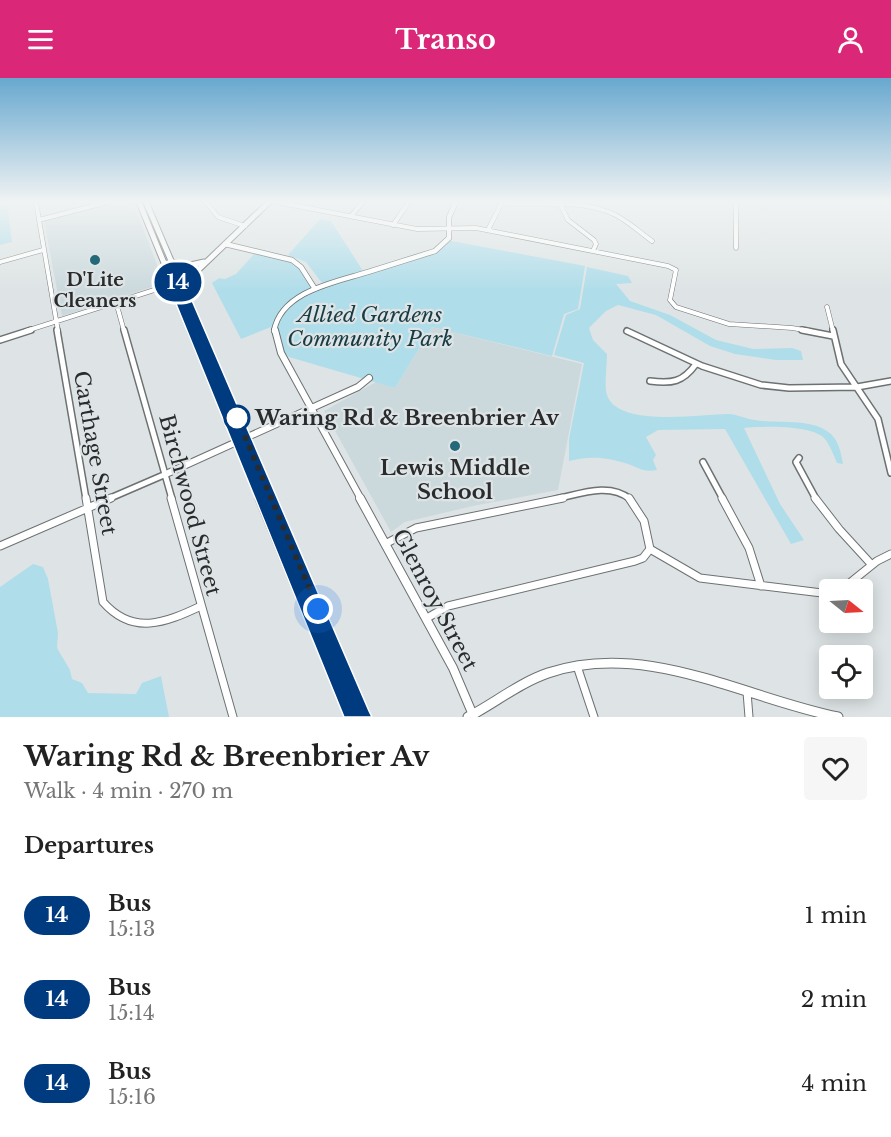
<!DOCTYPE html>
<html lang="en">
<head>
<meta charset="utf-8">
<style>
	:root { --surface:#fff; --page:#f6f6f6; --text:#222; --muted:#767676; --accent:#db2777 }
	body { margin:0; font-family:"Libre Baskerville",serif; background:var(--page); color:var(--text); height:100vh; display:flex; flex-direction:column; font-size:22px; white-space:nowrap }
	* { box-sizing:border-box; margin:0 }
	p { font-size:20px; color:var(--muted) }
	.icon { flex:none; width:33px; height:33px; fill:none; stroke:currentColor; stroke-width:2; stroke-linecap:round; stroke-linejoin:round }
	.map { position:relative; height:639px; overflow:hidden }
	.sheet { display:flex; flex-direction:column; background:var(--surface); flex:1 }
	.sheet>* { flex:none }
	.badge { padding:0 12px; border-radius:20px; font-size:21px; line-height:39px }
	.needle { width:39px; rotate:108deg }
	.tools { position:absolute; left:819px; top:501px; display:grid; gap:12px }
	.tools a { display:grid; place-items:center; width:54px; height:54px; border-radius:6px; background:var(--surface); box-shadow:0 3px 15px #0003; font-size:30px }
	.you { position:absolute; width:30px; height:30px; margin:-15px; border:4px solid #fff; border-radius:50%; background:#1a73e8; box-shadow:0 0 0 9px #1a73e833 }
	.map>.badge { position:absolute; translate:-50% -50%; box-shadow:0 0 0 3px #fff }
	h2 { padding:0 24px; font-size:22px; line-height:54px }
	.round { display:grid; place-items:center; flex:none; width:63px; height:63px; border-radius:6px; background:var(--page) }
	.head { display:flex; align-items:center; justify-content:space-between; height:102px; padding:0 24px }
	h1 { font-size:28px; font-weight:700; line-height:45px }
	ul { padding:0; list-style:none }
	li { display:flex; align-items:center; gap:18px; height:84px; padding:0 24px }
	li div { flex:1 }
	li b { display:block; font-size:22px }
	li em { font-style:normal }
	li .badge { min-width:66px; font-weight:700; text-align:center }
	header { display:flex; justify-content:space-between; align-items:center; height:78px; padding:0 24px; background:var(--accent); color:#fff; font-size:27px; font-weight:700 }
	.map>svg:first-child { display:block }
	.built { fill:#cbd9dd }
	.green { fill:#afddea }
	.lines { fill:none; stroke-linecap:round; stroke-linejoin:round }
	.minor-far2-casing { stroke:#6c7172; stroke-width:5 }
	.minor-far1-casing { stroke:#6c7172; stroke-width:8 }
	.minor-casing { stroke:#6c7172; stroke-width:9 }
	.tertiary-far2-casing { stroke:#6c7172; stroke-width:6 }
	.tertiary-far1-casing { stroke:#6c7172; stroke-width:8 }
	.tertiary-casing { stroke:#6c7172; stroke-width:10 }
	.secondary-far2-casing { stroke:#6c7172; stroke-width:7 }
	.secondary-far1-casing { stroke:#6c7172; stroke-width:9 }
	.secondary-casing { stroke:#6c7172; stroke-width:11 }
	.minor-far2 { stroke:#fff; stroke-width:4 }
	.minor-far1 { stroke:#fff; stroke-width:5 }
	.minor { stroke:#fff; stroke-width:7 }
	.tertiary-far2 { stroke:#fff; stroke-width:4.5 }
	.tertiary-far1 { stroke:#fff; stroke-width:6 }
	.tertiary { stroke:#fff; stroke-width:8 }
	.secondary-far2 { stroke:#fff; stroke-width:5 }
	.secondary-far1 { stroke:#fff; stroke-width:7 }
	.secondary { stroke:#fff; stroke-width:9 }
	.line { fill:#003b80; stroke:#fff; stroke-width:1.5 }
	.walk { stroke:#292b2c; stroke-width:6; stroke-dasharray:0 10.8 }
	.poi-dot { fill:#246979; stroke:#dee4e5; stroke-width:2 }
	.stop-dot { fill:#fff; stroke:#003b80; stroke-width:3 }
	.labels { text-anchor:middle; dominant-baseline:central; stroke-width:4.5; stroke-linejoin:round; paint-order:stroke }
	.far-poi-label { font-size:18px; font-weight:bold; fill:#292b2c; stroke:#dee4e5 }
	.park-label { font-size:21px; font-style:italic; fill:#173c45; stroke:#dee4e5 }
	.stop-label { font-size:21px; font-weight:bold; fill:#292b2c; stroke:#dee4e5; text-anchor:start }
	.street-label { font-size:21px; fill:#292b2c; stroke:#dee4e5 }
	.poi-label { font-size:21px; font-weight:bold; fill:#292b2c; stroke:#dee4e5 }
</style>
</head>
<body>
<header><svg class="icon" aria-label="menu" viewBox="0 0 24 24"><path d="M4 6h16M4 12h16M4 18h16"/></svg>Transo<svg class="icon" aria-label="person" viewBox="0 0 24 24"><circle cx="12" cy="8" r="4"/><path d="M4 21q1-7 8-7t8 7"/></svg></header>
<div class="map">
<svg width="891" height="639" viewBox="0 0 891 639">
	<rect width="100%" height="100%" fill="#dee4e5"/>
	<path class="built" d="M117,124H133L164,205L62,238L44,143Z
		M432,249L582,286L558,412L473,428L405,444L391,454L324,333L376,304L395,310Z"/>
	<path class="green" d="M0,124H7L12,164L0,167Z
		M320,141L331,143L363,193L322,205L306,184L288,177Z
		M446,162L585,188L578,231L564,236L552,278L432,249L395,310L289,279L277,267L276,247L241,261L212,205L219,200L225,201L236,196L256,174L298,186L315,211L426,177Z
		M587,189L628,198L632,205L616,206L630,223L670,237L716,262L753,271L792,270L801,273L803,282H776L735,276L710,268L656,237L618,227L606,233L589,250L593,262L607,276C607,286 604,309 607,317C618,350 701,336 728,336C737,336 746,341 755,342C777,346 812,339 831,356C839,364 841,375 843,386L837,385C834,378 829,365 824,360C812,347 760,348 744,350L780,426L804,462L791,466L725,351L658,352L646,359L656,377L653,382L657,392C643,395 638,389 625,385C603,379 591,378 569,383V361L584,285L554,277L566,237L580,231Z
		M33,486L43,489L48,501L58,555L57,570L70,592L72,601L82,605L88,615L136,616L142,605L161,598L169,639H0V509Z"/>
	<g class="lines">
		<g class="minor-far2-casing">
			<path id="minor-far2" d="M36,124L58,253
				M206,124L218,139L245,148
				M276,124L417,151L476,150L668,188L676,192L670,222L676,229L729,246L792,250L810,253
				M733,124L736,127V170
				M501,125C536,128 575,121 609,134C625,140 638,153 652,163
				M561,128L568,142L594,162L596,166L593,173
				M351,138L363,124
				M39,142L108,124
				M393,147L409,124
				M488,152L502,124
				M0,184L43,172
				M116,224L124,253
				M827,229L833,253
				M26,253L173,206"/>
		</g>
		<g class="minor-far1-casing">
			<path id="minor-far1" d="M57,252L86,421
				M124,252L172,421
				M802,252L833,258
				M833,252L841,286L878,341L891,395
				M627,253L702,288L761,307L789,310L857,309L891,303
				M0,262L31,252
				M650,303C672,306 683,304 696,286
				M799,380L796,384L816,421
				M703,384L723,421
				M108,421L166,396
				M556,421C580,416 609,404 630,421"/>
		</g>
		<g class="minor-casing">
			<path id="minor" d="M86,420L103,524C133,558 165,545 201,528
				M171,420L233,639
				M629,420L644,443L650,471
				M722,420L749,470L761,508
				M815,420L839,451L871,486
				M385,466L416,450L563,420
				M0,468L111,420
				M650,471L700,500L822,515L830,514
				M841,512L877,483L891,476
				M427,540L448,528L635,483L643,480L650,471
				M577,588L594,639
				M747,614L749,639"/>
		</g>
		<g class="tertiary-far2-casing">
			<path id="tertiary-far2" d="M225,166L292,182L301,189L315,211
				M274,253C281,213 336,204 368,194C390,187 413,180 435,173L449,160V139L456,124"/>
		</g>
		<g class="tertiary-far1-casing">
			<path id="tertiary-far1" d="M275,252L281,275L361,421
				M166,396L358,309L369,300"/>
		</g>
		<g class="tertiary-casing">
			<path id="tertiary" d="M360,420L453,590L473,637"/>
		</g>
		<g class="secondary-far2-casing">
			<path id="secondary-far2" d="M139,124L192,253
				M146,124L201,253
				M171,184L186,188L204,184
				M175,205L195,195L269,124"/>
		</g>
		<g class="secondary-far1-casing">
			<path id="secondary-far1" d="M191,252L261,421
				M200,252L271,421"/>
		</g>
		<g class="secondary-casing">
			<path id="secondary" d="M260,420L350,639
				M271,420L363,639
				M468,639C495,625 519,605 548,595C646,562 744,620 838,639"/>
		</g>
		<use href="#minor-far2" class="minor-far2"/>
		<use href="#minor-far1" class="minor-far1"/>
		<use href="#minor" class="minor"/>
		<use href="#tertiary-far2" class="tertiary-far2"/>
		<use href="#tertiary-far1" class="tertiary-far1"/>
		<use href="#tertiary" class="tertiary"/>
		<use href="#secondary-far2" class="secondary-far2"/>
		<use href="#secondary-far1" class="secondary-far1"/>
		<use href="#secondary" class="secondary"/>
	</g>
	<linearGradient id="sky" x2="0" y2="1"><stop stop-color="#68a8cf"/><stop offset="0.58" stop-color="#f0f3f3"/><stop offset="1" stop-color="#f0f3f3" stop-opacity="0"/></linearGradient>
	<rect width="891" height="213" fill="url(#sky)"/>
	<path class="line" d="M180,201L184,204L369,633L372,639H344L168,206Z"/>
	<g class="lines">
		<path class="walk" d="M237,340L235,335L318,531"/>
	</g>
	<g class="poi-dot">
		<circle cx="95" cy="182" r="6"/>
		<circle cx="455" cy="368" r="6"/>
	</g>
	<circle class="stop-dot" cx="237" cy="340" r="12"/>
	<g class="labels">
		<g class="far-poi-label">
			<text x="95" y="202">D'Lite<tspan x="95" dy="21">Cleaners</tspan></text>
		</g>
		<g class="park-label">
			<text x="370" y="237">Allied Gardens<tspan x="370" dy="24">Community Park</tspan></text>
		</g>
		<g class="stop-label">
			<text x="255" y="340">Waring Rd &amp; Breenbrier Av</text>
		</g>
		<g class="street-label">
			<text transform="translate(95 375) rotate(80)">Carthage Street</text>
			<text transform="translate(190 427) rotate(75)">Birchwood Street</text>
			<text transform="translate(435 522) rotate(62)">Glenroy Street</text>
		</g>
		<g class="poi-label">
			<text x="455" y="390">Lewis Middle<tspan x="455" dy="24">School</tspan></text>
		</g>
	</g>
</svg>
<div class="tools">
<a><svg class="needle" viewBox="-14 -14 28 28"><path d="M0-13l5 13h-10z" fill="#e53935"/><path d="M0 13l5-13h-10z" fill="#767676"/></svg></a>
<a><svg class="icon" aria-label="locate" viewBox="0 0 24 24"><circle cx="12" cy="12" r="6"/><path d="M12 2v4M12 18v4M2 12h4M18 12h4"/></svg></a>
</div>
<div class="you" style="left:318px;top:531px"></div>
<b class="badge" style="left:178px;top:204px;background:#003b80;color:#fff">14</b>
</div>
<section class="sheet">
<div class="head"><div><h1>Waring Rd &amp; Breenbrier Av</h1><p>Walk · 4 min · 270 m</p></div><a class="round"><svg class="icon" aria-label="heart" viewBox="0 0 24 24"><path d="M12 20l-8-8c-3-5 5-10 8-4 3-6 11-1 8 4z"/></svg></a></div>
<h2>Departures</h2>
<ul>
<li><span class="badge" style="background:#003b80;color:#fff">14</span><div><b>Bus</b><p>15:13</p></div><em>1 min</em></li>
<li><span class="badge" style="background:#003b80;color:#fff">14</span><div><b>Bus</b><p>15:14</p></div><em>2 min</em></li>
<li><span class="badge" style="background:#003b80;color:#fff">14</span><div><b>Bus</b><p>15:16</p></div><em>4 min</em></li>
</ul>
</section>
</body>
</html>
